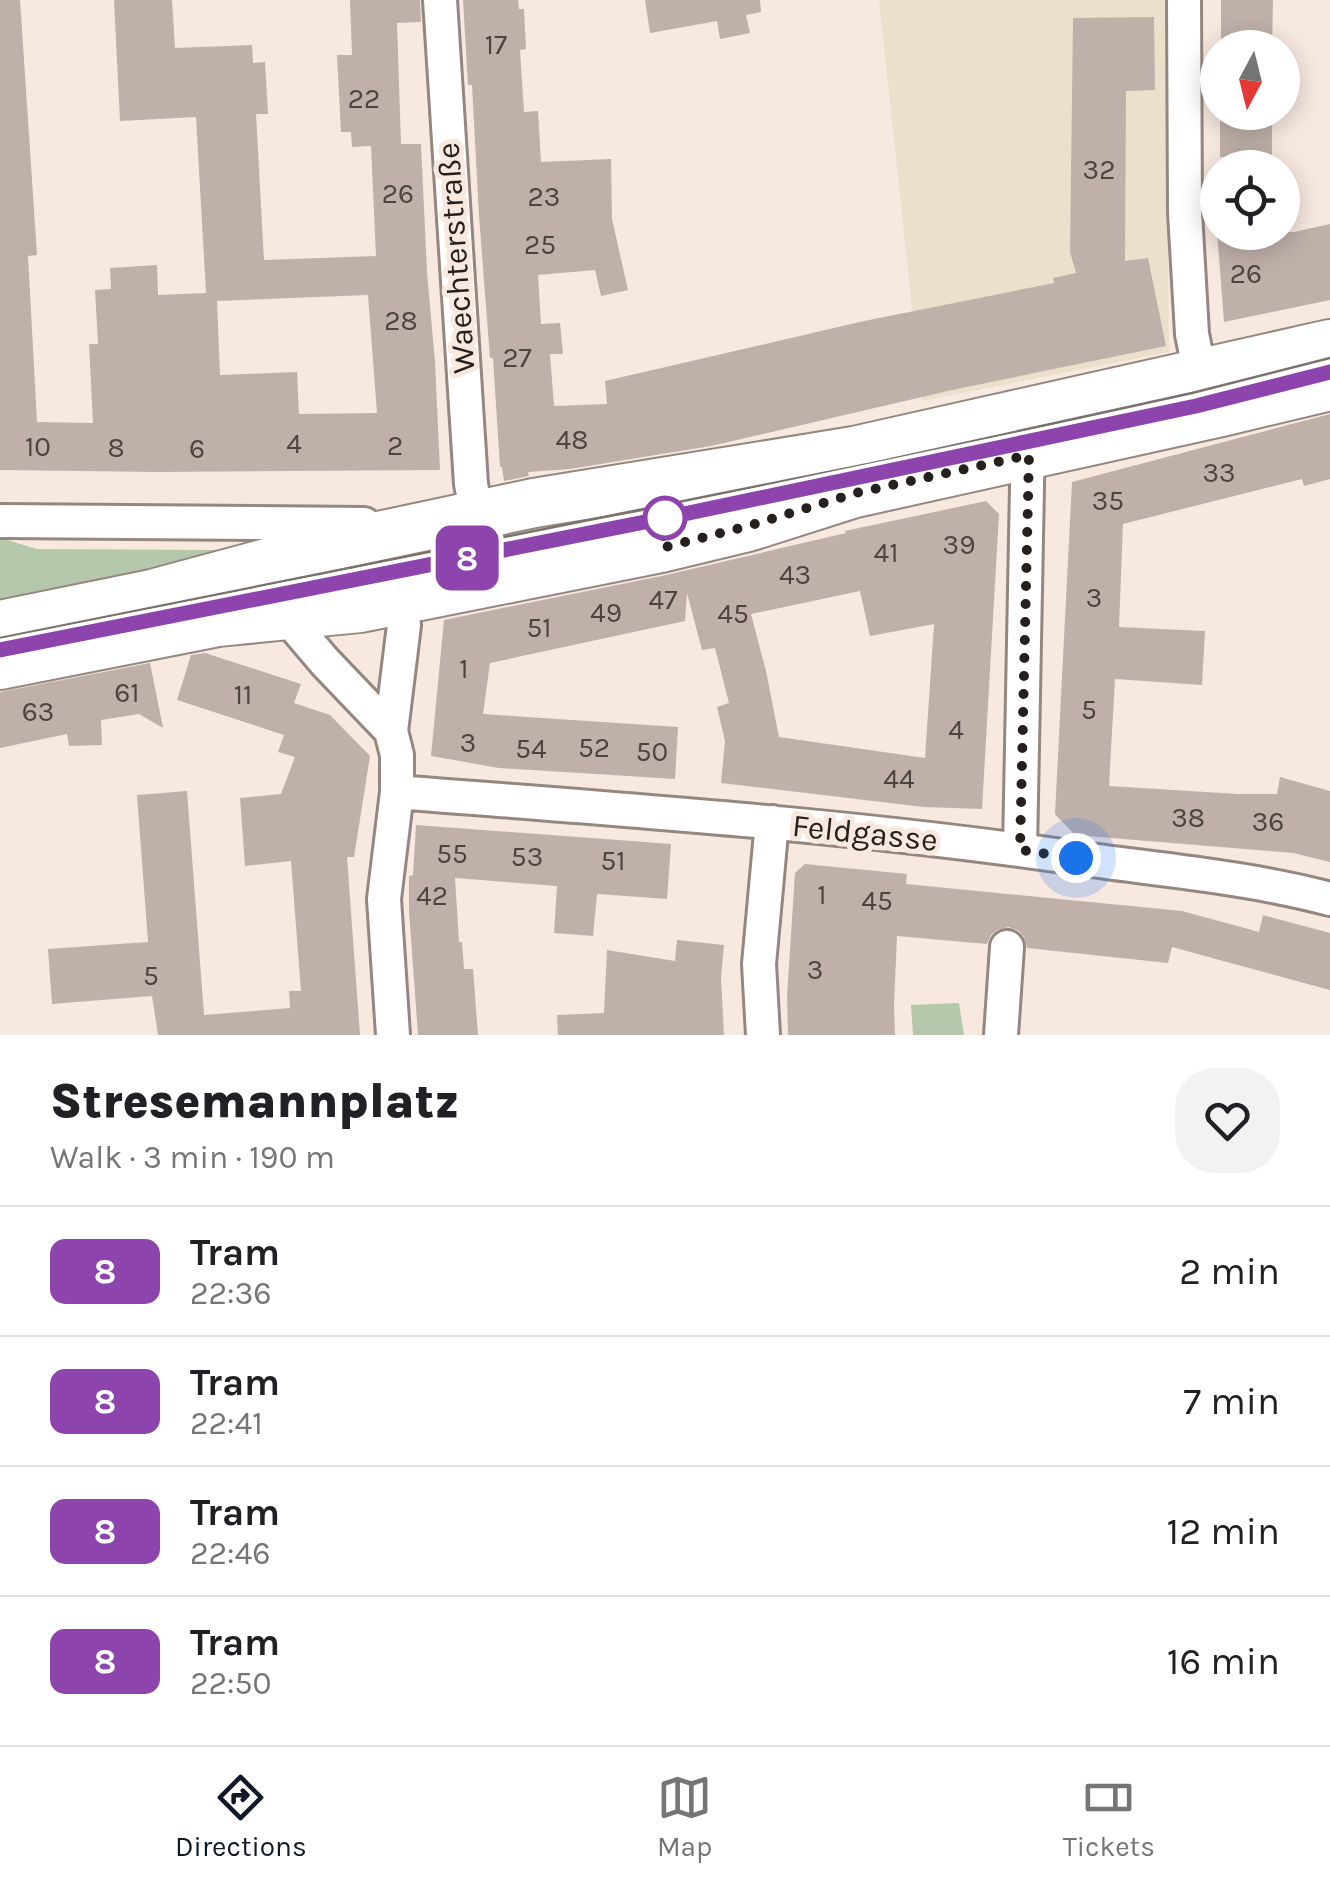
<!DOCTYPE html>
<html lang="en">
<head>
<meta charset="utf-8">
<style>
	:root { --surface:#fff; --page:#f2f2f2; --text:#202124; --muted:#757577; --line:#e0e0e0; --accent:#111827 }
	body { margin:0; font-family:Karla,sans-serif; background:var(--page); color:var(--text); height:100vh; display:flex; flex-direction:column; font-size:38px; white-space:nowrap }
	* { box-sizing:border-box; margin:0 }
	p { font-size:32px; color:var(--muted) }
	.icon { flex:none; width:55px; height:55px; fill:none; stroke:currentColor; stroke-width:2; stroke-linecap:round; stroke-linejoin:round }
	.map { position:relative; height:1035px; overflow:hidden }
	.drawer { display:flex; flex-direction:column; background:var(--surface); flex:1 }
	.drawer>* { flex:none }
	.badge { padding:0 20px; border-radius:15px; font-size:35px; line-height:65px }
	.needle { width:65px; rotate:187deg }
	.buttons { position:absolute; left:1200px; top:30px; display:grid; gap:20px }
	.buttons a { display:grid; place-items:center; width:100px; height:100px; border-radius:50%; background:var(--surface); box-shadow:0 5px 25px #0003; font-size:50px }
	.you { position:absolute; width:50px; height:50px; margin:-25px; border:8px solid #fff; border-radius:50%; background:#1a73e8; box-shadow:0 0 0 15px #1a73e833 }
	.map>.badge { position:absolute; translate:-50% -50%; box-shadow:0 0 0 5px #fff }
	.round { display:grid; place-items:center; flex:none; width:105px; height:105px; border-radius:40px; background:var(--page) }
	.headline { display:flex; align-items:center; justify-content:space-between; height:170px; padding:0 50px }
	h1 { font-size:48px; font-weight:800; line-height:75px }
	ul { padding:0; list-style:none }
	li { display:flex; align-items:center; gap:30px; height:130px; padding:0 50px; border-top:2px solid var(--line) }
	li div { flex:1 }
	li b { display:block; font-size:38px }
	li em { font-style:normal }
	li .badge { min-width:110px; font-weight:700; text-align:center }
	.tabs { display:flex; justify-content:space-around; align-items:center; height:140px; border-top:2px solid var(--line); background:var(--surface); font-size:28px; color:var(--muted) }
	.tabs a { display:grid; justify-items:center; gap:5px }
	.tabs .active { color:var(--accent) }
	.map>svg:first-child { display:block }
	.education { fill:#ece0cc }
	.green { fill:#b6c8ab }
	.building { fill:#c0b0aa; fill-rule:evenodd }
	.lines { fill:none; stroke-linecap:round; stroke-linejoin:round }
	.street-casing { stroke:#958780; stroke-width:38 }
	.secondary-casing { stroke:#958780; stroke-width:52 }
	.street { stroke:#fff; stroke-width:32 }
	.secondary { stroke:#fff; stroke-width:48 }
	.tram { stroke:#7b726d; stroke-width:2.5 }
	.line-casing { stroke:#fff; stroke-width:22 }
	.line { stroke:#8e44ad; stroke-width:15 }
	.walk { stroke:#25201d; stroke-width:10; stroke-dasharray:0 18 }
	.stop-dot { fill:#fff; stroke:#8e44ad; stroke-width:5 }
	.labels { text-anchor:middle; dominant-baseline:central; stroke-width:10; stroke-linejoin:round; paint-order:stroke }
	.number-label { font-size:28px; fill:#4c4440 }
	.street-label { font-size:32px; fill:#25201d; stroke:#f7e8e0 }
</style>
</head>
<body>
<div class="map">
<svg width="1330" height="1035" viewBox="0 0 1330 1035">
	<rect width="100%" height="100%" fill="#f7e8e0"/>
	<path class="education" d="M879,0H1166L1169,352L922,401Z"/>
	<path class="green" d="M0,538L37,549L216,550L213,553L141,574L0,604Z
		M959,1003L964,1035H913L911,1005Z"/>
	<path class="building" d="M0,0H20L37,255L28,256L37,422L93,423L89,344H98L95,290L111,289L110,268L157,265L158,295L206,293L196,117L120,121L114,0H172L175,48L252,45L253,63L265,62L268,114H256L264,260L376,256L371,146L352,147L351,132H341L337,55H352L350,0H420L421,22L397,23L401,144H421L427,272L435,362L440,470L156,472L0,470ZM368,295L377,413L299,414L297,372L220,375L217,301Z
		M463,0H518L519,9H524L526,49L520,50L524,112L538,111L541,162L611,159L612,219L628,290L601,296L595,270L538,275L541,324L560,323L563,354H550L554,406L607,404L605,381L864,321L1054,283L1053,278L1076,273L1070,252L1073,18L1154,17L1155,90L1126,91L1125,261L1148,258L1166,346L952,390L711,446L570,469L528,472L529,476L504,481L502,467H500L493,358H490L479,216L472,85H468Z
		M645,0H760L761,12L746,15L750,33L720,39L717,21L650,33Z
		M1221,0H1273L1272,48H1221Z
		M1220,112H1272V157H1220Z
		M1330,224V300L1224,322L1217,232H1294Z
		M1330,414V479L1304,486L1302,479L1123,524L1119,627L1205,631L1202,685L1115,679L1109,786L1238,794H1277L1280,777L1330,791V862L1293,853L1075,835L1055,814L1072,482Z
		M986,501L999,514L982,809L923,807L721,783L725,741L717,707L729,703L715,648L702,650L687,593L685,621L490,663L483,714L678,727L675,779L499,768L431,756L444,620L666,575L846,533L845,531ZM860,591L870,636L934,624L925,758L779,737L766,671L751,614Z
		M205,653L301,684L294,703L330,715L370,756L354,857H347L360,1035H158L152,996L52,1004L48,949L148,942L137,795L187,791L204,1015L290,1008L289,991H301L291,861L245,866L240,798L281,794L295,757L278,752L284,735L177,700L191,655Z
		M150,663L163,728L139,714L101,720L102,745L69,746L67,734L0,748V692Z
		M416,825L671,844L667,899L597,894L593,936L554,933L557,886L455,878L459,942H462L464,969H473L478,1035H418L409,911V876L413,875Z
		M805,864L907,874L906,884L1182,911L1259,932L1263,915L1330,933V990L1172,947L1168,963L1027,948L1024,937L1019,931L1009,927L997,930L991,935L987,944L897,936L894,1005L895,1035H788L787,996L795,873Z
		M677,940L724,945L721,978L724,1035H558L557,1015L604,1013L607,950L675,961Z"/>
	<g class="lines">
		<g class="street-casing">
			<path id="street" d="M1184,0L1185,212L1192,334L1200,374
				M0,521L364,524
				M318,552L284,587L281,601L285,615L325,662L391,731L397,755V792L384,899L393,1035
				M426,589C483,552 484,551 471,484L440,0
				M391,731L404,625
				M397,792C624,810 851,825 1076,858C1161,870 1247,877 1330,899
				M1020,850L1028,434
				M763,1035L759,964L772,822
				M1001,1035L1007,947"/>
		</g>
		<g class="secondary-casing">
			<path id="secondary" d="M0,625L152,594L322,548L374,537L534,503L854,451L1330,344
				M0,665L218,622L360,608L661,548L748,527L855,493L1221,412L1330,386"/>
		</g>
		<use href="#street" class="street"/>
		<use href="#secondary" class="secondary"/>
		<path class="tram" d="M0,638L873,463L1192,393L1330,358"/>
	</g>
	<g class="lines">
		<g class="line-casing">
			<path id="line" d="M0,650L665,518L1196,406L1330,372"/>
		</g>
		<use href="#line" class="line"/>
		<path class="walk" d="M665,518L662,548L748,526L856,493L1029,455L1020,850L1076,858"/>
	</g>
	<circle class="stop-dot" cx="665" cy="518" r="20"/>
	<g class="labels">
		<g class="number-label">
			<text x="496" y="44">17</text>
			<text x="364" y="98">22</text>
			<text x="1099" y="169">32</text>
			<text x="398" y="193">26</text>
			<text x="544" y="196">23</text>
			<text x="540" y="244">25</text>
			<text x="1246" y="273">26</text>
			<text x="401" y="320">28</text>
			<text x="517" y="357">27</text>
			<text x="572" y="439">48</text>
			<text x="294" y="443">4</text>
			<text x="395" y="445">2</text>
			<text x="38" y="446">10</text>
			<text x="116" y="447">8</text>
			<text x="197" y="448">6</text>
			<text x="1219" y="472">33</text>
			<text x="1108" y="500">35</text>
			<text x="959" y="544">39</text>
			<text x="886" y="552">41</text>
			<text x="795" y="574">43</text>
			<text x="1094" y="597">3</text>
			<text x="663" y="599">47</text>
			<text x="606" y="612">49</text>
			<text x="733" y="613">45</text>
			<text x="539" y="627">51</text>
			<text x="464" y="668">1</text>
			<text x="127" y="692">61</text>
			<text x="243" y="694">11</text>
			<text x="1089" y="709">5</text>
			<text x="38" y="711">63</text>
			<text x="956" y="729">4</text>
			<text x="468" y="742">3</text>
			<text x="594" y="747">52</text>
			<text x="531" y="748">54</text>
			<text x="652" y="751">50</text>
			<text x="899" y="778">44</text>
			<text x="1188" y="817">38</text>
			<text x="1268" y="821">36</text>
			<text x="452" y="853">55</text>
			<text x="527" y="856">53</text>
			<text x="613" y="860">51</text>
			<text x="822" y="894">1</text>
			<text x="432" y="895">42</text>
			<text x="877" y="900">45</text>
			<text x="815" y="969">3</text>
			<text x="151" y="975">5</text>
		</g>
		<g class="street-label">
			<text transform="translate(456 258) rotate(-94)">Waechterstraße</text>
			<text transform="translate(865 833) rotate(6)">Feldgasse</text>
		</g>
	</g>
</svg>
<div class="buttons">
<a><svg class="needle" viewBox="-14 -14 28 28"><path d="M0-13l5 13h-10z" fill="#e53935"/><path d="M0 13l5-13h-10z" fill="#757577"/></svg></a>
<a><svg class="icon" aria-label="locate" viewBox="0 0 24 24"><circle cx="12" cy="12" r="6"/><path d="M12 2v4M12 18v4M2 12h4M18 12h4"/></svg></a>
</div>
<div class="you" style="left:1076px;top:858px"></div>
<b class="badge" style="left:467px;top:558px;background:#8e44ad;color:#fff">8</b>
</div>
<section class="drawer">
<div class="headline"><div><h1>Stresemannplatz</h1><p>Walk · 3 min · 190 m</p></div><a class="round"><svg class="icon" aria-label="heart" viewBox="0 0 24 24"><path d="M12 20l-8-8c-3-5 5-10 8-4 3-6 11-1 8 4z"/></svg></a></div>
<ul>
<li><span class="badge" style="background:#8e44ad;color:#fff">8</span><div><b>Tram</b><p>22:36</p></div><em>2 min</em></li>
<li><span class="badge" style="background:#8e44ad;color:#fff">8</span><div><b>Tram</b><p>22:41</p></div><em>7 min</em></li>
<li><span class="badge" style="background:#8e44ad;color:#fff">8</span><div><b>Tram</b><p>22:46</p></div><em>12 min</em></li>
<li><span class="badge" style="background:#8e44ad;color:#fff">8</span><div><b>Tram</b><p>22:50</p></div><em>16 min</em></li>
</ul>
</section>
<nav class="tabs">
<a class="active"><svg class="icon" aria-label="directions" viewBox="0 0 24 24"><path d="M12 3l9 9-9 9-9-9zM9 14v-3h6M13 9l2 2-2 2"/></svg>Directions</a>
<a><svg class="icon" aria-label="map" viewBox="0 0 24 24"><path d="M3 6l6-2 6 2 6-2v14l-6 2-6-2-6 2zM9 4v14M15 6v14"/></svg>Map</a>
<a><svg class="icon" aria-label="tickets" viewBox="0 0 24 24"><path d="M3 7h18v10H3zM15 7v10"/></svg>Tickets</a>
</nav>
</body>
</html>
